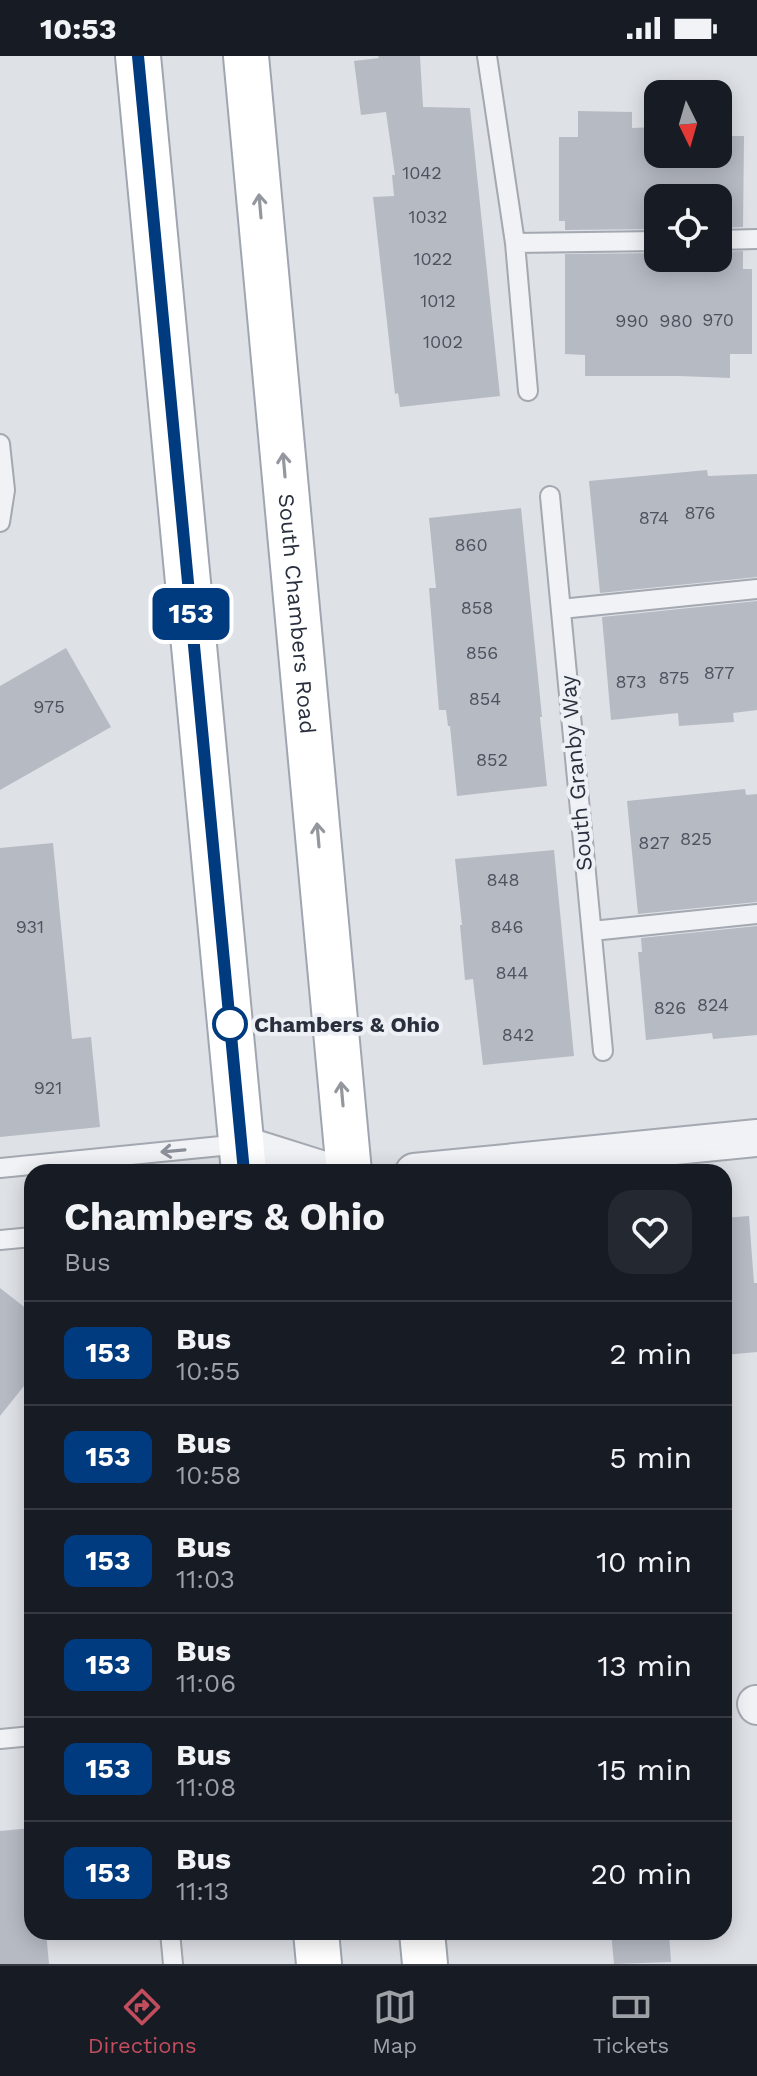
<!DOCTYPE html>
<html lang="en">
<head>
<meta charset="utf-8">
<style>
	:root { --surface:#171b24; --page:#242831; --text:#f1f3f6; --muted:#9ea1a6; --line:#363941; --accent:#c24d5d }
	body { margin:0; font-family:"Work Sans",sans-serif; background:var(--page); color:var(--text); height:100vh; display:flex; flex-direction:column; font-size:30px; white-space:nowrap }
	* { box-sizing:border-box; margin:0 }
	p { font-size:26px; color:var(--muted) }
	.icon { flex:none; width:44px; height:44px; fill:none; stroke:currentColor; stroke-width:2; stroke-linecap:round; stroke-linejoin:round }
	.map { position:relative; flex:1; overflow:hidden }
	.side { position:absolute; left:24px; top:1108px; width:708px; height:776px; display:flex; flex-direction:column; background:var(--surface); border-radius:24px; box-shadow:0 4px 20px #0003 }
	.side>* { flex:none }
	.badge { padding:0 16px; border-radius:12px; font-size:28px; line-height:52px }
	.needle { width:52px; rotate:175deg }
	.tools { position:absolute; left:644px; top:24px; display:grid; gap:16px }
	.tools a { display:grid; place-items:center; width:88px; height:88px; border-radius:16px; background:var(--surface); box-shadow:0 4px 20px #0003; font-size:40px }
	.map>.badge { position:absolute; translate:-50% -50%; box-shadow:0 0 0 4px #fff }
	.round { display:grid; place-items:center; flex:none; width:84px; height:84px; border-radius:24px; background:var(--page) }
	.headline { display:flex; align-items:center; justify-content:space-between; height:136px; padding:0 40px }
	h1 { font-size:38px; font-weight:700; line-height:60px }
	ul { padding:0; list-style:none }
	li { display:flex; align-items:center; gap:24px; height:104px; padding:0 40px; border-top:2px solid var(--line) }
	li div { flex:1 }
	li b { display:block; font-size:30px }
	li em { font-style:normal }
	li .badge { min-width:88px; font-weight:700; text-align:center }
	.status { display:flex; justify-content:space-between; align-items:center; height:56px; padding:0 40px; background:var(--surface); direction:ltr }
	.status svg { height:22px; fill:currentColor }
	.tabs { display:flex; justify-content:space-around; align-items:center; height:112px; border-top:2px solid var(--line); background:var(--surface); font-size:22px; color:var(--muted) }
	.tabs a { display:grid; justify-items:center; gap:4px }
	.tabs .on { color:var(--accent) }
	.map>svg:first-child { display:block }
	.building { fill:#b6bac3 }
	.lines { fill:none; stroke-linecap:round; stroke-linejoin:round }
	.lane-casing { stroke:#a4a8b0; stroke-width:22 }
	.street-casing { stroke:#a4a8b0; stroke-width:40 }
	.primary-casing { stroke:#9fa6b1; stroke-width:48 }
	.path { stroke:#bcbfc5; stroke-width:5; stroke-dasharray:6 6; stroke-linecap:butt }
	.lane { stroke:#f0f2f5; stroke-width:18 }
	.street { stroke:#f0f2f5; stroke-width:36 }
	.primary { stroke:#fff; stroke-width:44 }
	.oneway { stroke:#94979e }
	.oneway2 { stroke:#8c9098 }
	.line-casing { stroke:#fff; stroke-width:18 }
	.line { stroke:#003b80; stroke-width:12 }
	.stop-dot { fill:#fff; stroke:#003b80; stroke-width:4 }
	.labels { text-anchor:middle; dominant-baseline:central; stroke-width:8; stroke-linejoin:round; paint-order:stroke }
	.number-label { font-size:18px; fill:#4c525e }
	.street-label { font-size:22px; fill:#292f3c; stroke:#edf0f4 }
	.stop-label { font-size:22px; font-weight:bold; fill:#292f3c; stroke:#edf0f4; text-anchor:start }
</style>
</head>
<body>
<div class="status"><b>10:53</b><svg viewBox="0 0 49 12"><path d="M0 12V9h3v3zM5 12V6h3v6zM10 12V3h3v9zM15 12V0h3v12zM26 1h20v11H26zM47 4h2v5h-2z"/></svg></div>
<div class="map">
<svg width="757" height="1908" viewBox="0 0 757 1908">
	<rect width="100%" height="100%" fill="#dee1e6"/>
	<path class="building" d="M378,0H420L423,51L470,52L500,340L400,351L398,337L395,338L373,141L394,140L392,119H395L386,56L361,59L354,5L379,2Z
		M578,55L632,56V72L658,71V98H718V71H724V80H744L743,171L718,172V142H658V173L565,174V165H559V81H578Z
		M743,195V213H752V298H730V322L679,320H585V299L565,298V198L658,197V202H718V196Z
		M707,414L708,420L757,418V521L600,537L589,425Z
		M521,452L542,661H540L547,730L457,740L450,670H448L446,654H439L429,532H436L429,462Z
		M757,545V654L733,657L734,666L679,670L678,657L611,664L602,561Z
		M66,592L111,671L0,734V630Z
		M745,733L746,739L757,738V846L638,858L627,745Z
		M53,787L72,983L91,981L100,1071L0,1081V792Z
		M554,794L574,1000L483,1009L473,923L465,924L460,869H462L455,803Z
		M757,870V979L713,983L712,977L646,984L638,896H642L641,882Z
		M749,1160L754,1227H757V1296L724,1299V1162Z
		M0,1232L32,1257V1320L0,1360Z
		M32,1772V1876H46L49,1908H0V1775Z
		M611,1876H669L671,1906L614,1908Z"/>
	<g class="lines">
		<g class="lane-casing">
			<path id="lane" d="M487,0L515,187L528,335
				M718,184L757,183
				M515,187L658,185
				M0,388L5,434L0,466
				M550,440L603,995
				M561,553L757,533
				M592,875L757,858
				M0,1112L241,1088
				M0,1184L32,1181
				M0,1683L32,1680
				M170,1876L173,1908"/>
		</g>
		<g class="street-casing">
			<path id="street" d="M241,1088L330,1116
				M414,1116L757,1082
				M756,1648L757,1650"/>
		</g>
		<g class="primary-casing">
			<g id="primary">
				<path d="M138,0L244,1116"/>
				<path id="s1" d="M246,0L349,1116"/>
				<path d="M316,1876L319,1908"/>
				<path d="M422,1876L425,1908"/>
			</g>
		</g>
		<path class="path" d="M117,1881L140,1878"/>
		<use href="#lane" class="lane"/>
		<use href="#street" class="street"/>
		<use href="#primary" class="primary"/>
	</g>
	<defs><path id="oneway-shaft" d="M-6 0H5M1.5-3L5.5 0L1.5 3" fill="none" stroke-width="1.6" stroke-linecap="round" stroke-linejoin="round" transform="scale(2)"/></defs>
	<g class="oneway">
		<use href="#oneway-shaft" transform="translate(260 150) rotate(-95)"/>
		<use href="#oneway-shaft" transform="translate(284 409) rotate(-95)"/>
		<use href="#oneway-shaft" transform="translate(318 779) rotate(-95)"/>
		<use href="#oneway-shaft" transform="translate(342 1038) rotate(-95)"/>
	</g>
	<use class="oneway2" href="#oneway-shaft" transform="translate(173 1095) rotate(175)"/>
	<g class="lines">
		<g class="line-casing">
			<path id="line" d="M138,0L244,1116"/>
		</g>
		<use href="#line" class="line"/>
	</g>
	<circle class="stop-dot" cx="230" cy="968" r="16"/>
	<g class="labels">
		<g class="number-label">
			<text x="422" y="116">1042</text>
			<text x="428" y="160">1032</text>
			<text x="433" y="202">1022</text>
			<text x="438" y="244">1012</text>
			<text x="718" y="263">970</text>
			<text x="632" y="264">990</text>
			<text x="676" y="264">980</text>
			<text x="443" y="285">1002</text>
			<text x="700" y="456">876</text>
			<text x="654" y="461">874</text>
			<text x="471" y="488">860</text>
			<text x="477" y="551">858</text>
			<text x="482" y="596">856</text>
			<text x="719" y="616">877</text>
			<text x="674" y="621">875</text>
			<text x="631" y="625">873</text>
			<text x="485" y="642">854</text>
			<text x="49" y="650">975</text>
			<text x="492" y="703">852</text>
			<text x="696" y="782">825</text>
			<text x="654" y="786">827</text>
			<text x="503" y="823">848</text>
			<text x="30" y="870">931</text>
			<text x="507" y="870">846</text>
			<text x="512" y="916">844</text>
			<text x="713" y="948">824</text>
			<text x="670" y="951">826</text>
			<text x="518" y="978">842</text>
			<text x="48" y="1031">921</text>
		</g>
		<g class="street-label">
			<text stroke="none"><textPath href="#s1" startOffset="560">South Chambers Road</textPath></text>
			<text transform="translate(576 717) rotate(-95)">South Granby Way</text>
		</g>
		<g class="stop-label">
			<text x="254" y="968">Chambers &amp; Ohio</text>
		</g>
	</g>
</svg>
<div class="tools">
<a><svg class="needle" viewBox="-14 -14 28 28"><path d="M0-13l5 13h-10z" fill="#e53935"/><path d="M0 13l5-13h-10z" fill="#9ea1a6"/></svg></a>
<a><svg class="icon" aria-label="locate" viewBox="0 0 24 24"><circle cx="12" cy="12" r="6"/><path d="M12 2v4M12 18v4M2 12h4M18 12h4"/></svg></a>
</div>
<b class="badge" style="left:191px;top:558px;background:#003b80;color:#fff">153</b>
<section class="side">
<div class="headline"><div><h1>Chambers &amp; Ohio</h1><p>Bus</p></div><a class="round"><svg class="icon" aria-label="heart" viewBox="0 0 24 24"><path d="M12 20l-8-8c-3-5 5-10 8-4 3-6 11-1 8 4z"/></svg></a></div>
<ul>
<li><span class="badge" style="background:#003b80;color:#fff">153</span><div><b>Bus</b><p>10:55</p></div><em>2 min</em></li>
<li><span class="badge" style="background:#003b80;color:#fff">153</span><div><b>Bus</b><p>10:58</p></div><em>5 min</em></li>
<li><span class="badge" style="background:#003b80;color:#fff">153</span><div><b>Bus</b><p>11:03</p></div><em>10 min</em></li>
<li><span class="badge" style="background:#003b80;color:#fff">153</span><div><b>Bus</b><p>11:06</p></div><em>13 min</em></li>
<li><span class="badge" style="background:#003b80;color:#fff">153</span><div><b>Bus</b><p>11:08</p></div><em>15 min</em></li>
<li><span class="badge" style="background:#003b80;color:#fff">153</span><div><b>Bus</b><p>11:13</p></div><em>20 min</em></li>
</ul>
</section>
</div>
<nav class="tabs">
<a class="on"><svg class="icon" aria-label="directions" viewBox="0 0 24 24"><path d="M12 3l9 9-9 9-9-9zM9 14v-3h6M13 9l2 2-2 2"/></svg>Directions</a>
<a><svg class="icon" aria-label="map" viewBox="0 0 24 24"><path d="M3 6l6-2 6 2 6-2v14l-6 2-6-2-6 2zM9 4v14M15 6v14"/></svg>Map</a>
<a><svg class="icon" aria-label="tickets" viewBox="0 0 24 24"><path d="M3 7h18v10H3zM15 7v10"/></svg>Tickets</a>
</nav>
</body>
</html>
